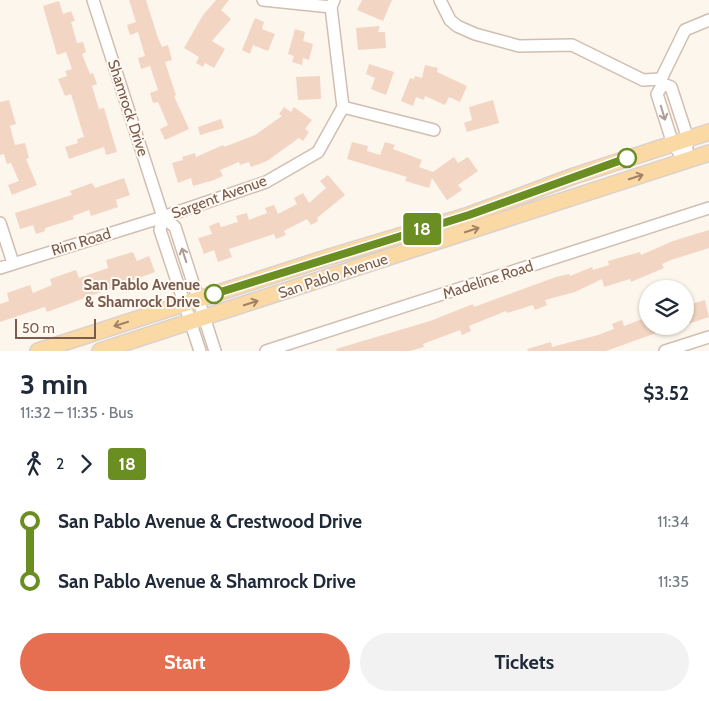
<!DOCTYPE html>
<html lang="en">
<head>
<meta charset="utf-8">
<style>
	:root { --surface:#fff; --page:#f2f2f3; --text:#1f2937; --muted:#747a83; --accent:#e76f51 }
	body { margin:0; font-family:Cabin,sans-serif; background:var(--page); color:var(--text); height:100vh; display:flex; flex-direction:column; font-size:19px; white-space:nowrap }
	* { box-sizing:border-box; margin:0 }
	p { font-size:16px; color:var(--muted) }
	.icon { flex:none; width:28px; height:28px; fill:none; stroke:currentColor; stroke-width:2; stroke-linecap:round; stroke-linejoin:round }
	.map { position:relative; height:351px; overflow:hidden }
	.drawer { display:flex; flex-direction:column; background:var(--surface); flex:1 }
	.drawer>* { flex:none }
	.badge { padding:0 10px; border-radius:4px; font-size:18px; line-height:32px }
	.tools { position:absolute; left:639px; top:280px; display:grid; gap:10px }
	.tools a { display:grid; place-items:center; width:55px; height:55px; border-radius:50%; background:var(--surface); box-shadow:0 1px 4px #0004; font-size:25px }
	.scale { position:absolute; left:15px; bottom:12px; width:81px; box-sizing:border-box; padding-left:5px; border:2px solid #7a5c4d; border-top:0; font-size:14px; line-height:18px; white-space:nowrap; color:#7a5c4d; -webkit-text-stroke:4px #fffaf3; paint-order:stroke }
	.map>.badge { position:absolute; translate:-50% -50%; box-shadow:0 0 0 2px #fff }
	.legs { display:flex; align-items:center; gap:8px; height:55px; padding:0 20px; font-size:16px }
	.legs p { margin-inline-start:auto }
	.head { display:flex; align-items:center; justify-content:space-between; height:85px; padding:0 20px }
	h1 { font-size:28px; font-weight:700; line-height:38px }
	.primary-button { display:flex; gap:10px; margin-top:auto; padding:10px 20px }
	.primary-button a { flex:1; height:58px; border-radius:30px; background:var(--accent); color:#fff; font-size:20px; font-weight:700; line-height:58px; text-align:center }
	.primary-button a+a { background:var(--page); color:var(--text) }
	ul { padding:0 20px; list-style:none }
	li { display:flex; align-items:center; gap:18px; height:60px; font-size:19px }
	li i { display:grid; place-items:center; width:8px; height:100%; margin:0 6px; background:currentColor }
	li i::after { content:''; width:12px; height:12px; margin:-6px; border:4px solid; border-radius:50%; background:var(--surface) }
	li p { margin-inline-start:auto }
	li:first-child i { background:linear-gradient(#0000 50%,currentColor 0) }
	li:last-child i { background:linear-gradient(currentColor 50%,#0000 0) }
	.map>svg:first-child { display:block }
	.building { fill:#f3d5c3 }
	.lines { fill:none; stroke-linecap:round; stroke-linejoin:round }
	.minor-casing { stroke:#d1beb0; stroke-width:14 }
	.major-casing { stroke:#dad1cd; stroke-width:18 }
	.minor { stroke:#fff; stroke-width:11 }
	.major { stroke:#fbd9a5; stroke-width:15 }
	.oneway { stroke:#af9d94 }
	.oneway2 { stroke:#a18267 }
	.line-1-casing { stroke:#fff; stroke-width:11 }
	.line-1 { stroke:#6b8e23; stroke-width:8 }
	.stop-1-dot { fill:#fff; stroke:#6b8e23; stroke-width:2.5 }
	.labels { text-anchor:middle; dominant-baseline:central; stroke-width:4; stroke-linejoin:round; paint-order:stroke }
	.street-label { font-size:15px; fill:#7a5c4d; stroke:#fffaf3 }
	.stop-label { font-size:15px; font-weight:bold; fill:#7a5c4d; stroke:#fffaf3; text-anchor:end }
</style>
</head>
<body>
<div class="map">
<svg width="709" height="351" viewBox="0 0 709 351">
	<rect width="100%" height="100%" fill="#fdf6ec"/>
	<path class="building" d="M129,0H146L158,38L162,47L168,45L172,60L165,62L176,95L174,96L189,129L165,140L160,129L168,125L158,102L153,103L150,93L158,90L150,66L141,69L138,58L145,56L138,32L130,35L127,25L136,22Z
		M216,0H229L221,10L231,19L212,41L225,49L214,68L205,63L203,67L196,63L199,57L184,48L203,15Z
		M362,0H392L383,21L357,10Z
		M59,1L63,14L71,11L75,21L71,22L77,43L83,42L86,52L82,54L90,74L93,73L97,84L92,86L99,109L104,108L117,152L106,155L104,147L69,159L65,147L78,143L77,139L84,137L71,94L65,96L58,79L67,76L65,71L72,69L66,52L57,55L43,6Z
		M255,18L264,22L262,29L275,34L268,51L253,45L250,54L242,50Z
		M380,26L378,32H385L386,48L358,50L356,28Z
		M295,29L305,32L303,41L313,44L309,60L303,58L302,65L292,62L294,56L288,54Z
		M369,64L394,72L386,95L371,89L375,78L366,74Z
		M425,65L438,68L437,72L467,86L460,102L449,97L445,105L425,96L424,100L416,97L413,106L401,101L410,78L414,79L415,76L422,78Z
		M320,76L321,99L298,100L296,77Z
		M9,100L16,124L10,126L15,145L25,143L29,158L26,159L37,185L12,195L8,185L19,181L11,163L7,164L4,154L0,155V102Z
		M493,100L499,123L467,132L464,123L472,120L469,107Z
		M284,107L291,112L294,107L312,120L305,129L309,132L303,141L299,138L267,161L251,167L249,162L240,165L239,162L220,170L223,176L214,180L193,186L191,178L178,183L172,163L183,160L182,157L195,153L196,157L223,145L224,147L255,135L282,116L279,114Z
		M221,119L224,128L200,135L198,127Z
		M352,142L368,146L367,151L380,155L385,142L395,145L393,149L422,160L419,167L433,172L454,157L458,163L468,157L478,171L458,185L462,190L447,200L432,178L429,188L405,181L407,177L347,159Z
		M328,175L345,195L317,218L318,221L311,225L307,219L284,231L286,235L276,239L274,234L229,249L232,257L218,262L214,250L204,254L198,238L212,234L209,226L219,222L221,227L238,222L236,216L247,213L249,220L267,213L265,208L274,205L278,214L297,204L294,198L303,193L309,203L326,188L320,181Z
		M124,178L130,195L116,200L118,207L91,216L89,210L73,216L74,219L45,228V231L36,234L33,225L20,229L15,213L72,195L70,191L92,183L95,188Z
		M709,230V248L671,260L662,264L664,268L631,282L630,279L604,287L602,279L575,292L545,300L547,305L535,310L533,305L507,313L506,311L469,326L471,331L462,335L460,330L423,344L424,347L410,351H337L336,349L430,321L473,304L474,307L556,277L569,274L570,276L592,267L593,270L609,265L608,261L640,252L641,255L673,241Z
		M133,252L137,261L149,256L155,272L47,312L45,307L0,322V304L9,301L7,293L30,285L33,293L52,285L50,279L76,270L79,278L108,268L106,260Z
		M705,300L709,317L688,324L685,306Z
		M648,317V326L673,327L606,351H528L527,349L551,342L552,347L598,335L614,329L612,324L622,320L624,326Z"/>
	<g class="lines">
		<g class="minor-casing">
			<path id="minor" d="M93,0L163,217L160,230L200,351
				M263,0L331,7
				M440,0L450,20L457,26L475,34L519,46L572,45L643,80L661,79L685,30L709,20
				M661,79L663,84L657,94L673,144L685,161
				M663,84L671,87L688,139L685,161
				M343,107L434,130
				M163,217L175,227L215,351
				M0,223L13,263
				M0,268L163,217L266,182L318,152L343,107L331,7L334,0
				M266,351L709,208
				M665,351L709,337"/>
		</g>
		<g class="major-casing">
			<path id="major" d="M38,351L326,258L469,215L574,176L709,132
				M100,351L709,153"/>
		</g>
		<use href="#minor" class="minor"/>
		<use href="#major" class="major"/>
	</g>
	<defs><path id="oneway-shaft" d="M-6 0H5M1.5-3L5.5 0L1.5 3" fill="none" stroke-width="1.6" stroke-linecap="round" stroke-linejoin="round" transform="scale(1.25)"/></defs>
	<g class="oneway">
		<use href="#oneway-shaft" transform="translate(663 113) rotate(73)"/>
		<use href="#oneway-shaft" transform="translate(184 255) rotate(-108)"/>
	</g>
	<g class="oneway2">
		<use href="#oneway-shaft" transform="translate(636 177) rotate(-18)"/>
		<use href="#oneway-shaft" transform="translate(472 230) rotate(-18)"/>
		<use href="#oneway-shaft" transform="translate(251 303) rotate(-18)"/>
		<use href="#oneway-shaft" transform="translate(121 324) rotate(162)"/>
	</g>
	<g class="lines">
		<g class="line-1-casing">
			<path id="line-1" d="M214,294L469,215L627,158"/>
		</g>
		<use href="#line-1" class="line-1"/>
	</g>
	<g class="stop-1-dot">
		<circle cx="627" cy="158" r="9"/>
		<circle cx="214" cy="294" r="9"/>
	</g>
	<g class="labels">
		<g class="street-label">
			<text transform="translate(128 108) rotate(72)">Shamrock Drive</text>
			<text transform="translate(219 197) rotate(-20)">Sargent Avenue</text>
			<text transform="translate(81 242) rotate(-17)">Rim Road</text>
			<text transform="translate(333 276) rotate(-18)">San Pablo Avenue</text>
			<text transform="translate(488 280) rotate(-18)">Madeline Road</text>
		</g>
		<g class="stop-label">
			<text x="200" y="285">San Pablo Avenue<tspan x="200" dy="17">&amp; Shamrock Drive</tspan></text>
		</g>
	</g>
</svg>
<div class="tools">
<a><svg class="icon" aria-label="layers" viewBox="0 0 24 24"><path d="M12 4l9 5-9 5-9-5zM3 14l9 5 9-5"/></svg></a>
</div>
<div class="scale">50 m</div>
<b class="badge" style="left:422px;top:229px;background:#6b8e23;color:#fff">18</b>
</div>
<section class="drawer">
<div class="head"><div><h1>3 min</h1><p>11:32 – 11:35 · Bus</p></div><b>$3.52</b></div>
<div class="legs"><svg class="icon" aria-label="walk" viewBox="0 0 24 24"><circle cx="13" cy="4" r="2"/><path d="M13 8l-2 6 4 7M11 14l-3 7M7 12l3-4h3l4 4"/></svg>2<svg class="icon" aria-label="forward" viewBox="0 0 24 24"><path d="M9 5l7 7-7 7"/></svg><b class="badge" style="background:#6b8e23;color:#fff">18</b></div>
<ul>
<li><i style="color:#6b8e23"></i><b>San Pablo Avenue &amp; Crestwood Drive</b><p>11:34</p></li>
<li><i style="color:#6b8e23"></i><b>San Pablo Avenue &amp; Shamrock Drive</b><p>11:35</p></li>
</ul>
<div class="primary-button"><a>Start</a><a>Tickets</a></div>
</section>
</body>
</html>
